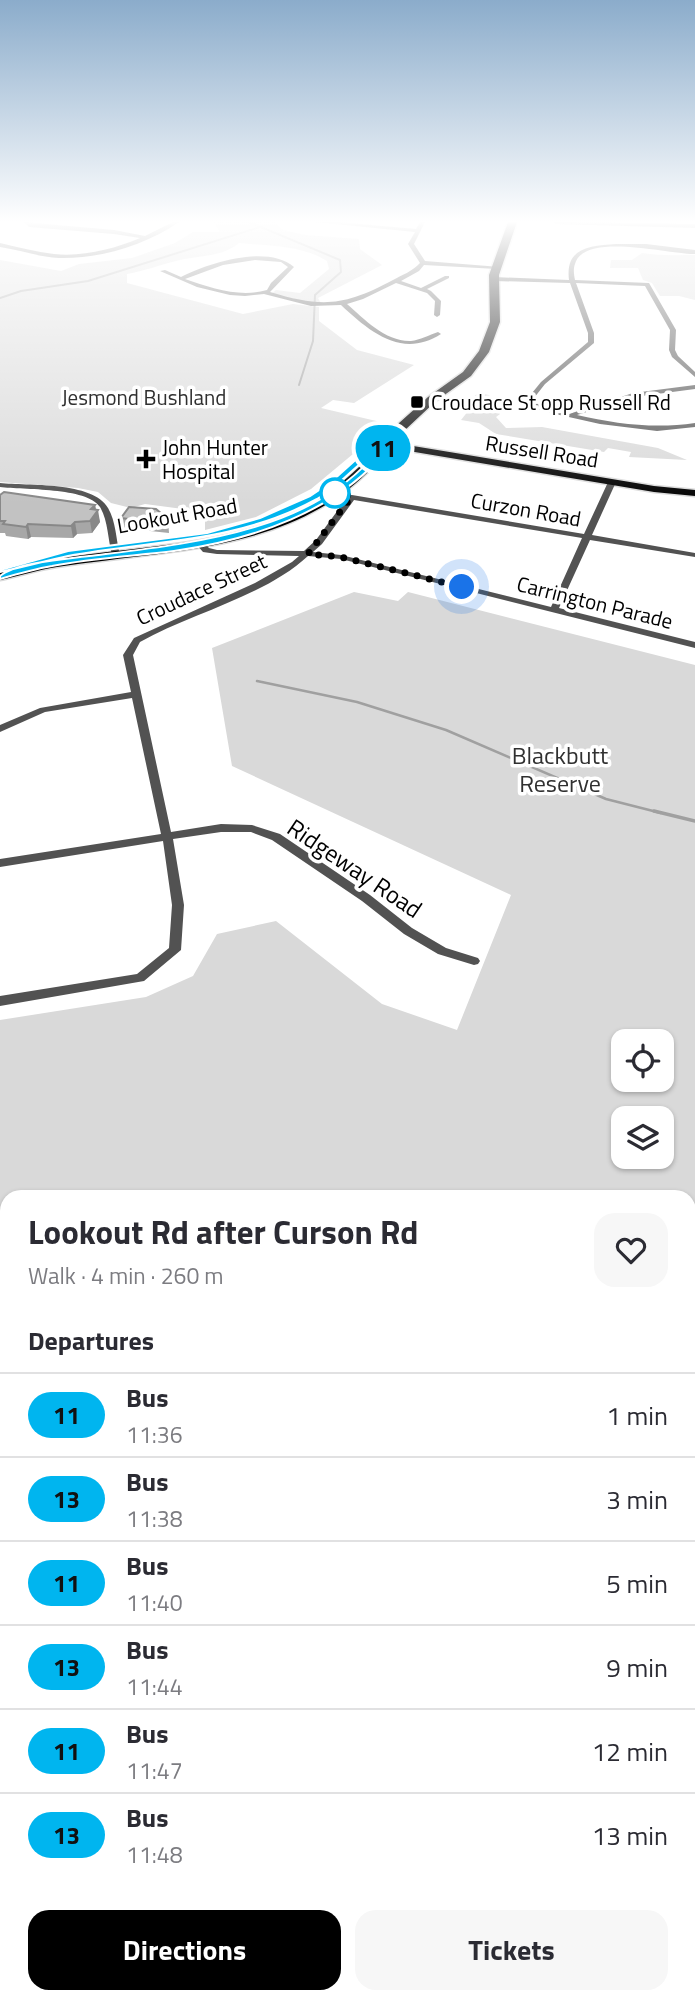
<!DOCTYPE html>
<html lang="en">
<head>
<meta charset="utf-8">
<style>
	:root { --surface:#fff; --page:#f7f7f7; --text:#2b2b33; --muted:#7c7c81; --line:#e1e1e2; --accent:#000 }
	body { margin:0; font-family:"Titillium Web",sans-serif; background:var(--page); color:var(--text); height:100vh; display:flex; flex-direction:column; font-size:26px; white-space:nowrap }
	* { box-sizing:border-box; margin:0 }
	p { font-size:23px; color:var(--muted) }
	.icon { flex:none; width:38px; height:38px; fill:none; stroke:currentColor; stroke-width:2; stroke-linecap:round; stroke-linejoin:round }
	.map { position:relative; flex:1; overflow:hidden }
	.drawer { position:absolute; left:0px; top:1190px; width:696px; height:814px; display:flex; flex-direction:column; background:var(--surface); border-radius:21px 21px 0 0; box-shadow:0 2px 5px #0004 }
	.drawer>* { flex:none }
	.badge { padding:0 14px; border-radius:23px; font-size:24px; line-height:46px }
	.buttons { position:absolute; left:611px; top:1029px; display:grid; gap:14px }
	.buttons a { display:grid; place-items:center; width:63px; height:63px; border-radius:14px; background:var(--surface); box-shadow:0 2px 5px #0004; font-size:35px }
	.you { position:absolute; width:35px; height:35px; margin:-18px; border:5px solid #fff; border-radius:50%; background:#1a73e8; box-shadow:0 0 0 10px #1a73e833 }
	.map>.badge { position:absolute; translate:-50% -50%; box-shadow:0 0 0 4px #fff }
	h2 { padding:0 28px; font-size:26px; line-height:63px }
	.round { display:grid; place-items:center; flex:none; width:74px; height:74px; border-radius:21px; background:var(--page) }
	.head { display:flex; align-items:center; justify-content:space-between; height:119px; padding:0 28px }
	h1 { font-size:33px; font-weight:700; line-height:52px }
	.button { display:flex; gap:14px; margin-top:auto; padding:14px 28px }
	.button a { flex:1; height:80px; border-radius:21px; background:var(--accent); color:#fff; font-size:28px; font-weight:700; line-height:80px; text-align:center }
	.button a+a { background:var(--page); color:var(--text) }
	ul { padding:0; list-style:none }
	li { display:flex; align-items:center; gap:21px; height:84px; padding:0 28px; border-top:2px solid var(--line) }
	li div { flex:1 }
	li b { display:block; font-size:26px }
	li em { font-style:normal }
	li .badge { min-width:77px; font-weight:700; text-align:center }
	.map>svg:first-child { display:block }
	.green { fill:#d9d9d9; fill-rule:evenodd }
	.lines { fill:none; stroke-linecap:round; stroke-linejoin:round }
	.stream-far3 { stroke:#a0a0a0; stroke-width:2 }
	.stream-far2 { stroke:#a0a0a0; stroke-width:2.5 }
	.stream-far1 { stroke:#a0a0a0; stroke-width:3.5 }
	.stream { stroke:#a0a0a0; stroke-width:4.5 }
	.primary-casing { stroke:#dbdbdb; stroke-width:3 }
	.highway-casing { stroke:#dbdbdb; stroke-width:3 }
	.street { fill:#525252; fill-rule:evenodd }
	.primary { fill:#000; fill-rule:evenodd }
	.highway { fill:#000; fill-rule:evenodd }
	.wall { fill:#a7a7a7 }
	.shaded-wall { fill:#888 }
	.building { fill:#c2c2c2; stroke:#888; stroke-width:2 }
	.line { fill:#00b5ef; stroke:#fff; stroke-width:2 }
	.walk { stroke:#000; stroke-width:7; stroke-dasharray:0 12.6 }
	.poi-dot { fill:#000; stroke:#fff; stroke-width:2.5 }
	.stop-dot { fill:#fff; stroke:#00b5ef; stroke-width:3.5 }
	.labels { text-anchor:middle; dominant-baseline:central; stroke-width:7; stroke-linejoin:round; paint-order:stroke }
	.far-park-label { font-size:21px; fill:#303030; stroke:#fff }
	.far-poi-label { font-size:21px; fill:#000; stroke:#fff; text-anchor:start }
	.far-street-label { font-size:21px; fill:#000; stroke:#fff }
	.park-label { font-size:24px; fill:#303030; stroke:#fff }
	.street-label { font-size:24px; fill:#000; stroke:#fff }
</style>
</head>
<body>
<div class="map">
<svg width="695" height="2003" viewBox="0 0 695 2003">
	<rect width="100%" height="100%" fill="#fff"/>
	<path class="green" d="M213,222H275L283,230L305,235L359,239L360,249L382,265L318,298L322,305L271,294L276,290L300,293L329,269L327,261C302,245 268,246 239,243C221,258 198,255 176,261C160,265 144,271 127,274V283L243,314L293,304L319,307V321L357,350L414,365L354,403L333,400L321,408L389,424L311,489L256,517L205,530V521L183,509L145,504L131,508L111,503L98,492L78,488L0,482V260L61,271L79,264L132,258L175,243L193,232H220Z
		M642,253C660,256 677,255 695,255V300L679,296H660L652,283L643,280L638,268H610L611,260H632Z
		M478,393L489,395L500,414L496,417L506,428L542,427L658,448L687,460L629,457L631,452L608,448L604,452L496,434L479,423L461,420L469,410L470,400Z
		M354,592L398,601L408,592L695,665V2003H0V1020L146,997L193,976L217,934L276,921L382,1004L457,1030L511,895L232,766L212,648ZM623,1041H662V1080H623ZM623,1118H662V1157H623ZM7,1197H690V1997H7Z"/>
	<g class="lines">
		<path class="stream-far3" d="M249,222L340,260L341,272L315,295L313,341L299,385
			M0,298L21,291L88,281L260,227"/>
		<path class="stream-far2" d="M257,681L357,702L446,730L606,799L661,813"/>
		<path class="stream-far1" d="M654,811L695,821"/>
		<path class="stream" d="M690,1261L695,1260
			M0,1349L7,1348"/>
		<g class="primary-casing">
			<path id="primary" d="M383,441L654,486L695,490V496L654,492L379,446L378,444Z"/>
		</g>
		<g class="highway-casing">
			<path id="highway" d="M508,222H517L499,275L500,322L489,352L471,376L436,401L389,445C389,456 375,466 367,473C285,553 163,550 57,567C37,570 19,576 0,580V571C114,538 253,561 348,477C360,466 373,456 379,441L428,397L463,372L479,351L490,322L489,275Z"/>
		</g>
		<path class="street" d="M24,222L114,230L145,236L173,222H179C146,245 100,259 59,258C39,257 20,250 0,247V243C18,247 36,252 54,254C83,257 114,249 140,238L114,234L29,227Z
			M315,222H338L416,229L420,222H425L414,244L425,261L500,267L497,269L424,265L419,271L401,281L421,288L445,276H449V278L427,289L431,291L441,301L440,315L437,317L434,315L435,301L427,293L396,283L363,299L347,304C364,319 386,342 411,341C420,340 429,335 438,332L441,334C402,359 370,332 341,305L311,306L264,294L245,296L230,295L197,287L160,271L165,270L181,277C209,263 267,244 294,267L270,292C323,308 344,306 393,280C402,275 413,271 420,263L408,244L415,232ZM255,260L281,262L288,267L271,283L267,290C240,298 211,288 185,279L223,265Z
			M554,222L695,224V228L556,224Z
			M616,244H646L695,250V254C672,255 584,231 575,264C573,269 574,275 575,280L649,283L676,330L675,350L678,356L695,372V377L672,357L669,350L670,330L645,286L576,283L594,333V343L545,384L534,398L536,403L546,408L569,414L633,393L695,385V389L634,397L577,415C616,424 655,429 695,423V427L657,431L600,424L542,411L531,405L528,398L541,382L588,342V333L570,283L494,281L491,279L494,277L569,280C565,247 590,246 616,244Z
			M609,480L616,482L592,535L695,553V557L590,540L559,608L695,642V648L341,559L308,556C265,596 192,613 140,642L133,655L171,832L221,824L252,825L280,834L370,895L412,928L446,948L478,958L480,961L478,964L474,965L438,954L404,934L362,901L272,840L251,832H221L173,839L184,905L181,950L144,981L0,1006V996L137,974L169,948L172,905L163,841L0,867V859L161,834L132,698L45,712L0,732V725L40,708L131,692L123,655L134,638L255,583L292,562L299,556L217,554L203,552L196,544L197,542H203L209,548L217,550L304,551L316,540L349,495H352L584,534ZM354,500L582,538L551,607L341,555L313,552L322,544Z
			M0,483C27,486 93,481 108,508C116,521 116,540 120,555L116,557L112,555C108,540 108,520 100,507C87,487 23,490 0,487Z"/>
		<use href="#primary" class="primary"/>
		<use href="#highway" class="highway"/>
	</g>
	<path class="wall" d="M0,495L95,505L100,522L92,533L77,534L73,538L31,537L28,539L6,536L5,533H0Z
		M121,518L168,519L169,533L122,528Z"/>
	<path class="shaded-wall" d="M95,505L96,513L98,510L100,522L92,533L90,521L91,509Z
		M75,522L77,534L73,538L71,526Z
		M28,524L31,537L28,539L26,527Z"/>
	<path class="building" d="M4,492L95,505L91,509L98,510L90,521L75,522L71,526L28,524L26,527L3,524L5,521H0V495Z
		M129,507L156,509L168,519V524L121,518Z"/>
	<linearGradient id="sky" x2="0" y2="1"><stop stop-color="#8baccb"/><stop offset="0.44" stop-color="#fff"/><stop offset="1" stop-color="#fff" stop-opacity="0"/></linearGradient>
	<rect width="695" height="503" fill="url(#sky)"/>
	<path class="line" d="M383,442L387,444V450C336,512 252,540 174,551C134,556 92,558 52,566C35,569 17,574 0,579V576C15,563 65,559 89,556C186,544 315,533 379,449C357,463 341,485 317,499C237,543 154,540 68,556C45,561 23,567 0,572V570L68,551L207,533L260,518L310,496L331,482L371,446Z"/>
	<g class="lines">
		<path class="walk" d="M335,493L352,496L308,554L341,557L462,587"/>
	</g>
	<g class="poi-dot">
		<rect x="410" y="395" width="14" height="14" rx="3.5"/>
		<path d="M142.5 448.5h7v7h7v7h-7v7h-7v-7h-7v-7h7z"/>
	</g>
	<circle class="stop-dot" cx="335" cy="493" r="14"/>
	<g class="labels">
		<g class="far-park-label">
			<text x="144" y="397">Jesmond Bushland</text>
		</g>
		<g class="far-poi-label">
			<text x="431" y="402">Croudace St opp Russell Rd</text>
			<text x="162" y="447">John Hunter<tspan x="162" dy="24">Hospital</tspan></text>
		</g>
		<g class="far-street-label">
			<text transform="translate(542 451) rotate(9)">Russell Road</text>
			<text transform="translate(526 509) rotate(10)">Curzon Road</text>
			<text transform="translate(177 515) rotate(-10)">Lookout Road</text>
			<text transform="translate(201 589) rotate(-25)">Croudace Street</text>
			<text transform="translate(595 602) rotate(14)">Carrington Parade</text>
		</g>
		<g class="park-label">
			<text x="560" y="755">Blackbutt<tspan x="560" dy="28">Reserve</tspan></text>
		</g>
		<g class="street-label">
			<text transform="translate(355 868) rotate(34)">Ridgeway Road</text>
		</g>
	</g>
</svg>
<div class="buttons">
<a><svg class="icon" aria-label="locate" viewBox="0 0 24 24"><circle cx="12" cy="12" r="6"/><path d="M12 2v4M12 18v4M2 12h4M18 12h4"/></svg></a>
<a><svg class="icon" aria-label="layers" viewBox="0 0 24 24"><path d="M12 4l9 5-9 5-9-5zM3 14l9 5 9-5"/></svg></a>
</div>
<div class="you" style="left:462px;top:587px"></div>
<b class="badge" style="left:383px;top:448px;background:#00b5ef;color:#111">11</b>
<section class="drawer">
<div class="head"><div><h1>Lookout Rd after Curson Rd</h1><p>Walk · 4 min · 260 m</p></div><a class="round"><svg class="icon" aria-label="heart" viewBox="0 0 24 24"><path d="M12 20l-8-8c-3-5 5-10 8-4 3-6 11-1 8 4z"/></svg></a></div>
<h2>Departures</h2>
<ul>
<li><span class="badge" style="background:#00b5ef;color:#111">11</span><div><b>Bus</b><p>11:36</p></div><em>1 min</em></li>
<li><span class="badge" style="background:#00b5ef;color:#111">13</span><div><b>Bus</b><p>11:38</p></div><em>3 min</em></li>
<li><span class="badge" style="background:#00b5ef;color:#111">11</span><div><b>Bus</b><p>11:40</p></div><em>5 min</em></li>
<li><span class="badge" style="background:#00b5ef;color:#111">13</span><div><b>Bus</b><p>11:44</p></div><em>9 min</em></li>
<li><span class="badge" style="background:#00b5ef;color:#111">11</span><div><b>Bus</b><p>11:47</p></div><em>12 min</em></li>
<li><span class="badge" style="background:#00b5ef;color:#111">13</span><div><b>Bus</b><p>11:48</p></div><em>13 min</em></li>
</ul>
<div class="button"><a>Directions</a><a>Tickets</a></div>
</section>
</div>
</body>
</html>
